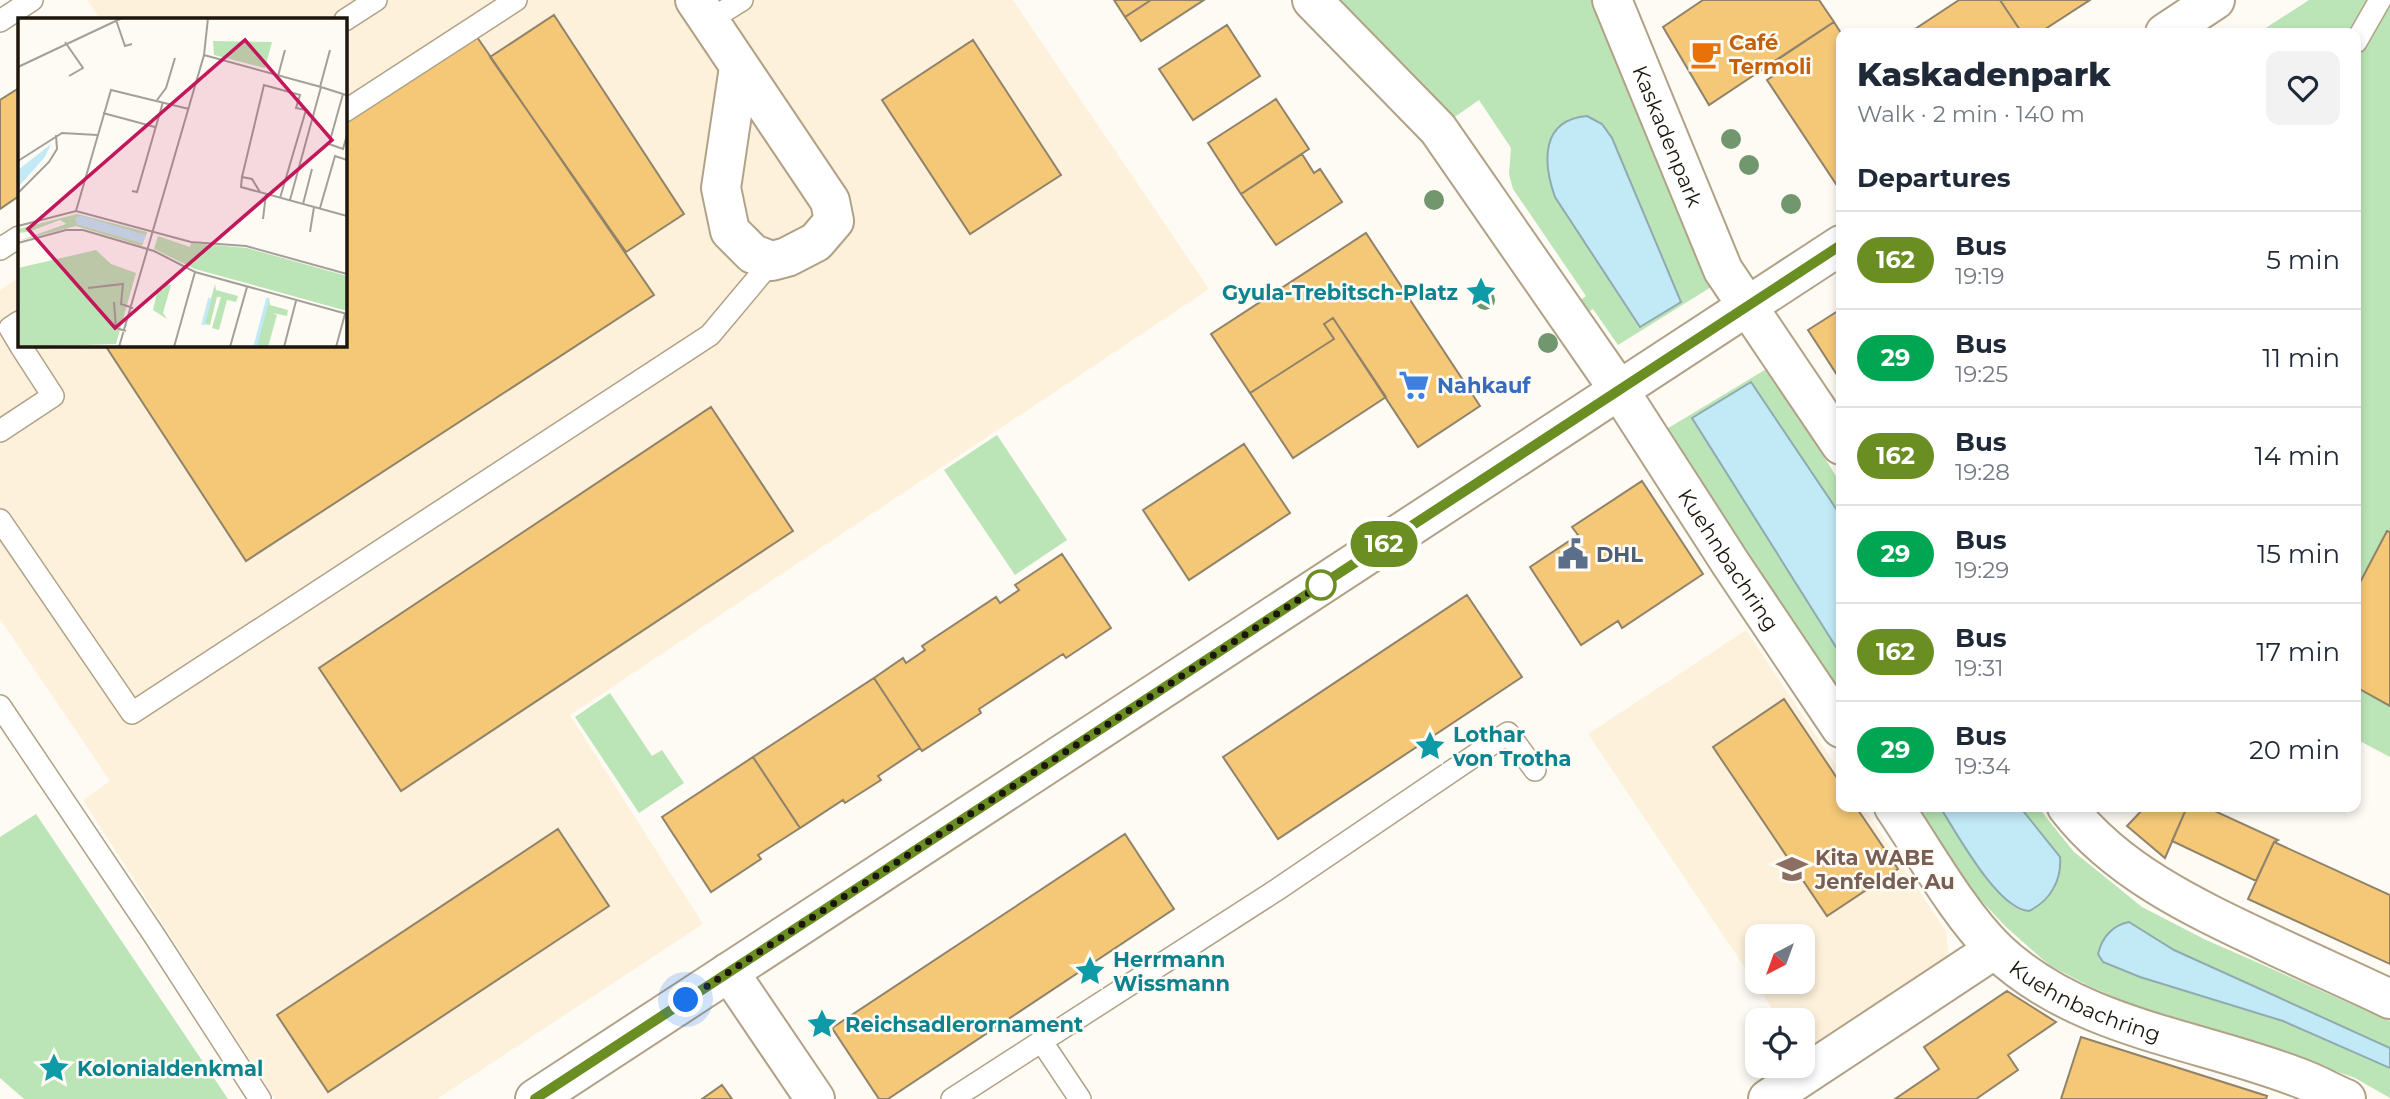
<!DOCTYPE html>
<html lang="en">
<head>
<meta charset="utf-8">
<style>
	:root { --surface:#fff; --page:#f2f2f3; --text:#1f2937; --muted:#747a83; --line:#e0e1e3 }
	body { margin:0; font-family:Montserrat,sans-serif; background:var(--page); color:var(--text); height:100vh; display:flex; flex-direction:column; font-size:26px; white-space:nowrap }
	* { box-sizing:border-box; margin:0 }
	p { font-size:23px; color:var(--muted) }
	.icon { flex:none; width:38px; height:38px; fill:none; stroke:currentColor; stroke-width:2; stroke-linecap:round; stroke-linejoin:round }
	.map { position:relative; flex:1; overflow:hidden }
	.panel { position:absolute; left:1836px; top:28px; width:525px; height:784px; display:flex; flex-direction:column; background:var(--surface); border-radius:14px; box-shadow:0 4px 10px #0003 }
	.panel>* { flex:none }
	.badge { padding:0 14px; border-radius:23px; font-size:24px; line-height:46px }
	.needle { width:46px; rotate:221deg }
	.buttons { position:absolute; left:1745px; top:924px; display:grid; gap:14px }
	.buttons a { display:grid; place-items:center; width:70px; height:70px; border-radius:14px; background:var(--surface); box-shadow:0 4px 10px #0003; font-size:35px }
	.you { position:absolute; width:35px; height:35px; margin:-18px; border:5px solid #fff; border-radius:50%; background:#1a73e8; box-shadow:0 0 0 10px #1a73e833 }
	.map>.badge { position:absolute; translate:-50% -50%; box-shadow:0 0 0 4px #fff }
	h2 { padding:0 21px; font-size:26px; line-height:63px }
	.round { display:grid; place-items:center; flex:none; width:74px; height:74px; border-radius:14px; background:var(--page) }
	.overview { display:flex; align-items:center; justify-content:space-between; height:119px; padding:0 21px }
	h1 { font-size:33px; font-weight:800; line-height:52px }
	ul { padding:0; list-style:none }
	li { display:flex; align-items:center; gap:21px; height:98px; padding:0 21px; border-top:2px solid var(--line) }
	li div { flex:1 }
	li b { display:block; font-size:26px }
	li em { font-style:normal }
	li .badge { min-width:77px; font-weight:700; text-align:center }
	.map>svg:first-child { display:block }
	.built { fill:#fdf1dc; fill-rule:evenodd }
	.green { fill:#bbe5b6 }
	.water { fill:#c2eaf6; stroke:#90aab0; stroke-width:2 }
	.building { fill:#f4c877; stroke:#918369; stroke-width:2 }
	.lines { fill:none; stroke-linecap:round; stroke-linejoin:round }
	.service-casing { stroke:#b1a287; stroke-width:24 }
	.minor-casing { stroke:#b1a287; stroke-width:42 }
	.service { stroke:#fff; stroke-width:21 }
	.minor { stroke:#fff; stroke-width:38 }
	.tree { fill:#72966e }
	.line-casing { stroke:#fff; stroke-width:16 }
	.line { stroke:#6b8e23; stroke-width:10 }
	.walk { stroke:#1c160c; stroke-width:7; stroke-dasharray:0 12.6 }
	.stop-dot { fill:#fff; stroke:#6b8e23; stroke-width:3.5 }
	.labels { text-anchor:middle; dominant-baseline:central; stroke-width:5; stroke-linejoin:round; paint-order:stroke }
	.food-label { font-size:21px; font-weight:bold; fill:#c56008; stroke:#fefbf5; text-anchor:start }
	.street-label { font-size:21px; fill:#1c160c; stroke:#fefbf5 }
	.culture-label { font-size:21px; font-weight:bold; fill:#0d838f; stroke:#fefbf5; text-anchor:start }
	.shop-label { font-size:21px; font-weight:bold; fill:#366cbe; stroke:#fefbf5; text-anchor:start }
	.service-label { font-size:21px; font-weight:bold; fill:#4e5e75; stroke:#fefbf5; text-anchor:start }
	.education-label { font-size:21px; font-weight:bold; fill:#785e54; stroke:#fefbf5; text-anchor:start }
	.inset-river { fill:none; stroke:#c2eaf6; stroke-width:3.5 }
	.inset-road { fill:none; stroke:#a49f98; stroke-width:2 }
	.view { fill:#c2185b; fill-opacity:0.15; stroke:#c2185b; stroke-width:3.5 }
	.inset-edge { fill:none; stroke:#1c160c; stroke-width:3.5 }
</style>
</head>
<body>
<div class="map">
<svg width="2390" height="1099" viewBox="0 0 2390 1099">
	<rect width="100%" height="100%" fill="#fefbf5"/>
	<path class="built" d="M87,0H1013L1209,289L570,715L703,924L437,1099H275L83,800L110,781L0,619V290L19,277V345H345V19H100Z
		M1746,630L1841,773V807H1863L1946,931L1949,959L1803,1054L1802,1020H1780L1588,734ZM1757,936H1802V982H1757Z"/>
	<path class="green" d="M1338,0H1591L1690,235L1716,284L1618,345L1593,309L1586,313L1578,302L1586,296L1513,189L1509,174L1511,148L1479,100L1449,121Z
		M2309,0H2390V757L2356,739V33H2258Z
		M1768,368L1841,484V516L1751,382L1692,418L1841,655V694L1665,430Z
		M997,435L1067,540L1015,575L944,470Z
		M610,693L652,756L662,750L684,783L639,813L575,717Z
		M1916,807H1940C1954,828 2000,910 2025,911C2037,912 2048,896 2055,888L2030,821L2020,807H2038L2074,852L2142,907L2204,939L2390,1021V1048L2174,950L2129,922C2114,930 2102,936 2098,954L2103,962L2140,977L2283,1021L2390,1068V1098L2355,1078L2262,1045L2155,1015L2087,985L2049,965L2006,927L1974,893Z
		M36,814L228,1099H24L0,1078V837Z"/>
	<path class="water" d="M1587,116L1602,124L1612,138L1681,302L1640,327L1555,197C1543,163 1540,120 1587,116Z
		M1751,382L1841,516V655L1692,418Z
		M1940,807H2020L2060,857C2062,880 2050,901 2029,911C1998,910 1956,832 1940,807Z
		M2129,922L2174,950L2390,1048V1068L2283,1021L2140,977L2103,962L2098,954C2102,937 2113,925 2129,922Z"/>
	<path class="building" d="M1114,0H1151L1125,17Z
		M1151,0H1204L1141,41L1125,17Z
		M1703,0H1819L1834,22L1709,105L1663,27Z
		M1959,0H2000L2022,33H1909Z
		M2000,0H2090L2039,33H2022Z
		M554,15L684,214L626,252L490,57Z
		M1834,22L1841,33V186L1838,187L1767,80L1776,74L1770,64Z
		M1227,25L1260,76L1193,120L1159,69Z
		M477,37L654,295L246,561L105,345H345V123Z
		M973,40L1061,175L970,234L882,100Z
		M19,88V196L0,209V100Z
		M1276,99L1309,149L1241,194L1208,143Z
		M1302,154L1314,173L1320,169L1342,202L1276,245L1241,194Z
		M1366,233L1480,406L1418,447L1333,318L1324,324L1334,339L1250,393L1211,334Z
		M1841,309V381L1808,330Z
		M1333,318L1386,397L1293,458L1250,393L1334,339L1324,324Z
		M711,407L793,531L401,791L319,668Z
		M1244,444L1290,513L1189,580L1143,510Z
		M1642,481L1703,574L1622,628L1618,621L1581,645L1530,567L1578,535L1572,527Z
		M2387,531L2390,532V706L2356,687V590Z
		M1062,554L1111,628L1066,658L1063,654L979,709L981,713L922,751L874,678L903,658L906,663L925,650L922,646L996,597L1000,603L1019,590L1015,585Z
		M1467,595L1522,677L1278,839L1223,757Z
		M874,678L920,748L878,776L881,780L845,803L843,800L800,828L753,757Z
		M1784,699L1841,784V807H1856L1898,869L1827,916L1713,747Z
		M753,757L800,828L758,855L761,859L711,892L662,817Z
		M2145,807H2187L2165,858L2127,826Z
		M2187,807H2206L2278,840L2274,842L2256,881L2172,841Z
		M558,829L609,906L328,1092L277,1015Z
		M1125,834L1174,909L888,1099H879L832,1028Z
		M2274,842L2390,895V964L2248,899Z
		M2007,991L2056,1022L2008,1055L2018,1070L1976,1099H1895L1939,1069L1924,1047Z
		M2081,1037L2267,1096L2266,1099H2061Z
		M722,1085L732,1099H702Z"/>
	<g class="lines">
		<g class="service-casing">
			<path id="service" d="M345,20L376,0
				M0,21L32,0
				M708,21L742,0
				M2356,42L2380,0
				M345,111L516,0
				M0,249L19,237
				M19,322L10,328L19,343
				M0,431L53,396L20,345
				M0,520L132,713L710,335L772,261
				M0,706L154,935L260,1099
				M1042,1042L1080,1099
				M952,1099L1278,889L1508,733L1535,770"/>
		</g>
		<g class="minor-casing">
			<g id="minor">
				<path d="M695,0L830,201L834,221L816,242L787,257L772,261L753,254L730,231L721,188L739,67"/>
				<path id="s1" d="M1312,0L1438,129L1619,390L1731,564L1841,728"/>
				<path id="s2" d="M1612,0L1723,270L1841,445"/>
				<path d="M2165,33L2215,0"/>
				<path id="s3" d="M1894,807C1924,851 1958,913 1996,950C2078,1028 2196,1038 2297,1077C2314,1083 2330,1092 2346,1099"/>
				<path d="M2067,807C2117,872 2195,908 2269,943C2309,962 2350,980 2390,999"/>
				<path d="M729,972L815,1099"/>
				<path d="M535,1099L1841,245"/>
				<path d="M1768,1099L1995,949"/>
			</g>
		</g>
		<use href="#service" class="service"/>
		<use href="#minor" class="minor"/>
	</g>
	<g class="tree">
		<circle cx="1731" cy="139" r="10"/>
		<circle cx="1749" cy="165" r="10"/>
		<circle cx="1434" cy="200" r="10"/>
		<circle cx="1791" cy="204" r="10"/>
		<circle cx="1485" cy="300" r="10"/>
		<circle cx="1548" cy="343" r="10"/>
	</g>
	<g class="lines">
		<g class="line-casing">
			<path id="line" d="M535,1099L1841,245"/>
		</g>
		<use href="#line" class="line"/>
		<path class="walk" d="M686,1000L1324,583L1321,585"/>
	</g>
	<defs>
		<g id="cafe-bare" transform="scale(2.415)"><path d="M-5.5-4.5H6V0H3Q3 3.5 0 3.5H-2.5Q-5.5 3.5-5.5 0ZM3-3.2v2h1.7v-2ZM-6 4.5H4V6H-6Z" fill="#e8710a" stroke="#fefbf5" stroke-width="2.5" paint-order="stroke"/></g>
		<g id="sight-bare" transform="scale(2.415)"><path d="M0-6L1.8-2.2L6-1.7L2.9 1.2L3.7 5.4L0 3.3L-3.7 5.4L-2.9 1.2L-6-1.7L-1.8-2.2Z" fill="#0f9aa8" stroke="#fefbf5" stroke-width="2.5" paint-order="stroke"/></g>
		<g id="supermarket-bare" transform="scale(2.415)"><path d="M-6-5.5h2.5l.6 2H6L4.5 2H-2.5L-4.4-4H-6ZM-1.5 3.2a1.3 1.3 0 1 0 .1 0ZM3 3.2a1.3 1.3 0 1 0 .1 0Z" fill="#3f7fe0" stroke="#fefbf5" stroke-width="2.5" paint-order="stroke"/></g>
		<g id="civic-bare" transform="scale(2.415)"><path d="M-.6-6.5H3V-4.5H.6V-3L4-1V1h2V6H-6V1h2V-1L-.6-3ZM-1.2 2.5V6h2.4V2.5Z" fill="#5c6f8a" stroke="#fefbf5" stroke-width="2.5" paint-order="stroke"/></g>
		<g id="school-bare" transform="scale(2.415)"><path d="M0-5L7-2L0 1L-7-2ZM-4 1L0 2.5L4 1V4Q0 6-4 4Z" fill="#8d6e63" stroke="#fefbf5" stroke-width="2.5" paint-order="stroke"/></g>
	</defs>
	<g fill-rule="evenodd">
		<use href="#cafe-bare" x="1706" y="54"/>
		<use href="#sight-bare" x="1481" y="292"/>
		<use href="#supermarket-bare" x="1414" y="385"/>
		<use href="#civic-bare" x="1573" y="554"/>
		<use href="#sight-bare" x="1430" y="746"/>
		<use href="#school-bare" x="1792" y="869"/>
		<use href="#sight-bare" x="1090" y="971"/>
		<use href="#sight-bare" x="822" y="1024"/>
		<use href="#sight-bare" x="54" y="1068"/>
	</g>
	<circle class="stop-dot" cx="1321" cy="585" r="14"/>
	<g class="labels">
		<g class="food-label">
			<text x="1729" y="42">Café<tspan x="1729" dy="24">Termoli</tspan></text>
		</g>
		<g class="street-label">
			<text stroke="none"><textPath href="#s2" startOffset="147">Kaskadenpark</textPath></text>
			<text stroke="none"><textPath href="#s1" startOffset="700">Kuehnbachring</textPath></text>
			<text stroke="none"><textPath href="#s3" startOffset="280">Kuehnbachring</textPath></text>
		</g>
		<g class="culture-label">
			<text x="1458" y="292" text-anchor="end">Gyula-Trebitsch-Platz</text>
			<text x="1453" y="734">Lothar<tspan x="1453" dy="24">von Trotha</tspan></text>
			<text x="1113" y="959">Herrmann<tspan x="1113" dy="24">Wissmann</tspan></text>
			<text x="845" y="1024">Reichsadlerornament</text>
			<text x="77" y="1068">Kolonialdenkmal</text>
		</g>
		<g class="shop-label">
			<text x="1437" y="385">Nahkauf</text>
		</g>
		<g class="service-label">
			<text x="1596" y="554">DHL</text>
		</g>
		<g class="education-label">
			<text x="1815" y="857">Kita WABE<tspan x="1815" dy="24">Jenfelder Au</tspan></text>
		</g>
	</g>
	<g transform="translate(18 18)">
		<rect width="329" height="329" fill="#fefbf5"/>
		<path d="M195,23L254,24L247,50L196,37ZM59,196L129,214L124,228L58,208L0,223L48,206L42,202L10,214L0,215V211ZM58,199L127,217L125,225L59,206ZM140,218L172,229L173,225L229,230L329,258V293L177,251L136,231ZM78,232L93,246L118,255L98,326L0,329V250ZM147,266L153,267L145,295L149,301L135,292L140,270L145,272ZM197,266L198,272L220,278L218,284L209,282L201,312L194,310L203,279H199L192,307L186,306ZM251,280L252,287L270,292L269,298L255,295L259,297L250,329H238Z" fill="#bbe5b6" fill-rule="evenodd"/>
		<path d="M33,126L27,139L0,169V152ZM64,198L128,217L125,225L59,206L58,199Z" fill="#c2eaf6"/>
		<path class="inset-river" d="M185,307L192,280M237,329L250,280"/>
		<path class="inset-road" d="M98,2L107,28L114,26M47,24L65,50L51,58M186,37L303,69L272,182M0,49L104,0M260,58L267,32M302,69L312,32M303,69L328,77M325,76L311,126L325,131L329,117M139,82L148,70L157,40M85,95L137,109M0,143L44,115L79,117M224,159L246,67L282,77L278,90L288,92L262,180M114,173L119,174L145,84M242,174L234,161L224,159L223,169L329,198M0,175L31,144L39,131L38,117M285,186L294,151M302,190L317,138L329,142M58,193L93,72L171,91M245,201L248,176M0,208L58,193L173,224L228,228L329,256M292,214L296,189M0,225L48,212H65L136,233L177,254L329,296M70,270L105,266L103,286L115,290M96,284L98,310L108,313M101,329L186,37L190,0M156,329L177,254M212,329L229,269M266,329L278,283M318,329L327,296"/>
		<path class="view" d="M227,22L314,122L97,310L10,211Z"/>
		<rect width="329" height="329" class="inset-edge"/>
	</g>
</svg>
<div class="buttons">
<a><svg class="needle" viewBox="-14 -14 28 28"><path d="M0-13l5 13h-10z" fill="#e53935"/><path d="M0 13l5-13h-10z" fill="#747a83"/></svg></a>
<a><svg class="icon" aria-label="locate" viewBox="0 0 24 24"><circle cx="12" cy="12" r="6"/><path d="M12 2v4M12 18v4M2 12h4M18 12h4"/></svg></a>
</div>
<div class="you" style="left:686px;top:1000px"></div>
<b class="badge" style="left:1384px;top:544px;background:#6b8e23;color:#fff">162</b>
<section class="panel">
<div class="overview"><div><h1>Kaskadenpark</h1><p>Walk · 2 min · 140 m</p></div><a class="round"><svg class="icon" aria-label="heart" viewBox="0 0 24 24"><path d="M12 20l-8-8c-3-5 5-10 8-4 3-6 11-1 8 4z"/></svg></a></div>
<h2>Departures</h2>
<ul>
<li><span class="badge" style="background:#6b8e23;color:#fff">162</span><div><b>Bus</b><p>19:19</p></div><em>5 min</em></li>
<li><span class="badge" style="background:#00a651;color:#fff">29</span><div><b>Bus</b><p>19:25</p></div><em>11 min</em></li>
<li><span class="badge" style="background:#6b8e23;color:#fff">162</span><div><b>Bus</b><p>19:28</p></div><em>14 min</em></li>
<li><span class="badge" style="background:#00a651;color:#fff">29</span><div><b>Bus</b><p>19:29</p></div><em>15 min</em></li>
<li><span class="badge" style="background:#6b8e23;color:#fff">162</span><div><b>Bus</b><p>19:31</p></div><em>17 min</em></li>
<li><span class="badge" style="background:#00a651;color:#fff">29</span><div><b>Bus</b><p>19:34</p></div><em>20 min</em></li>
</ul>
</section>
</div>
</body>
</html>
